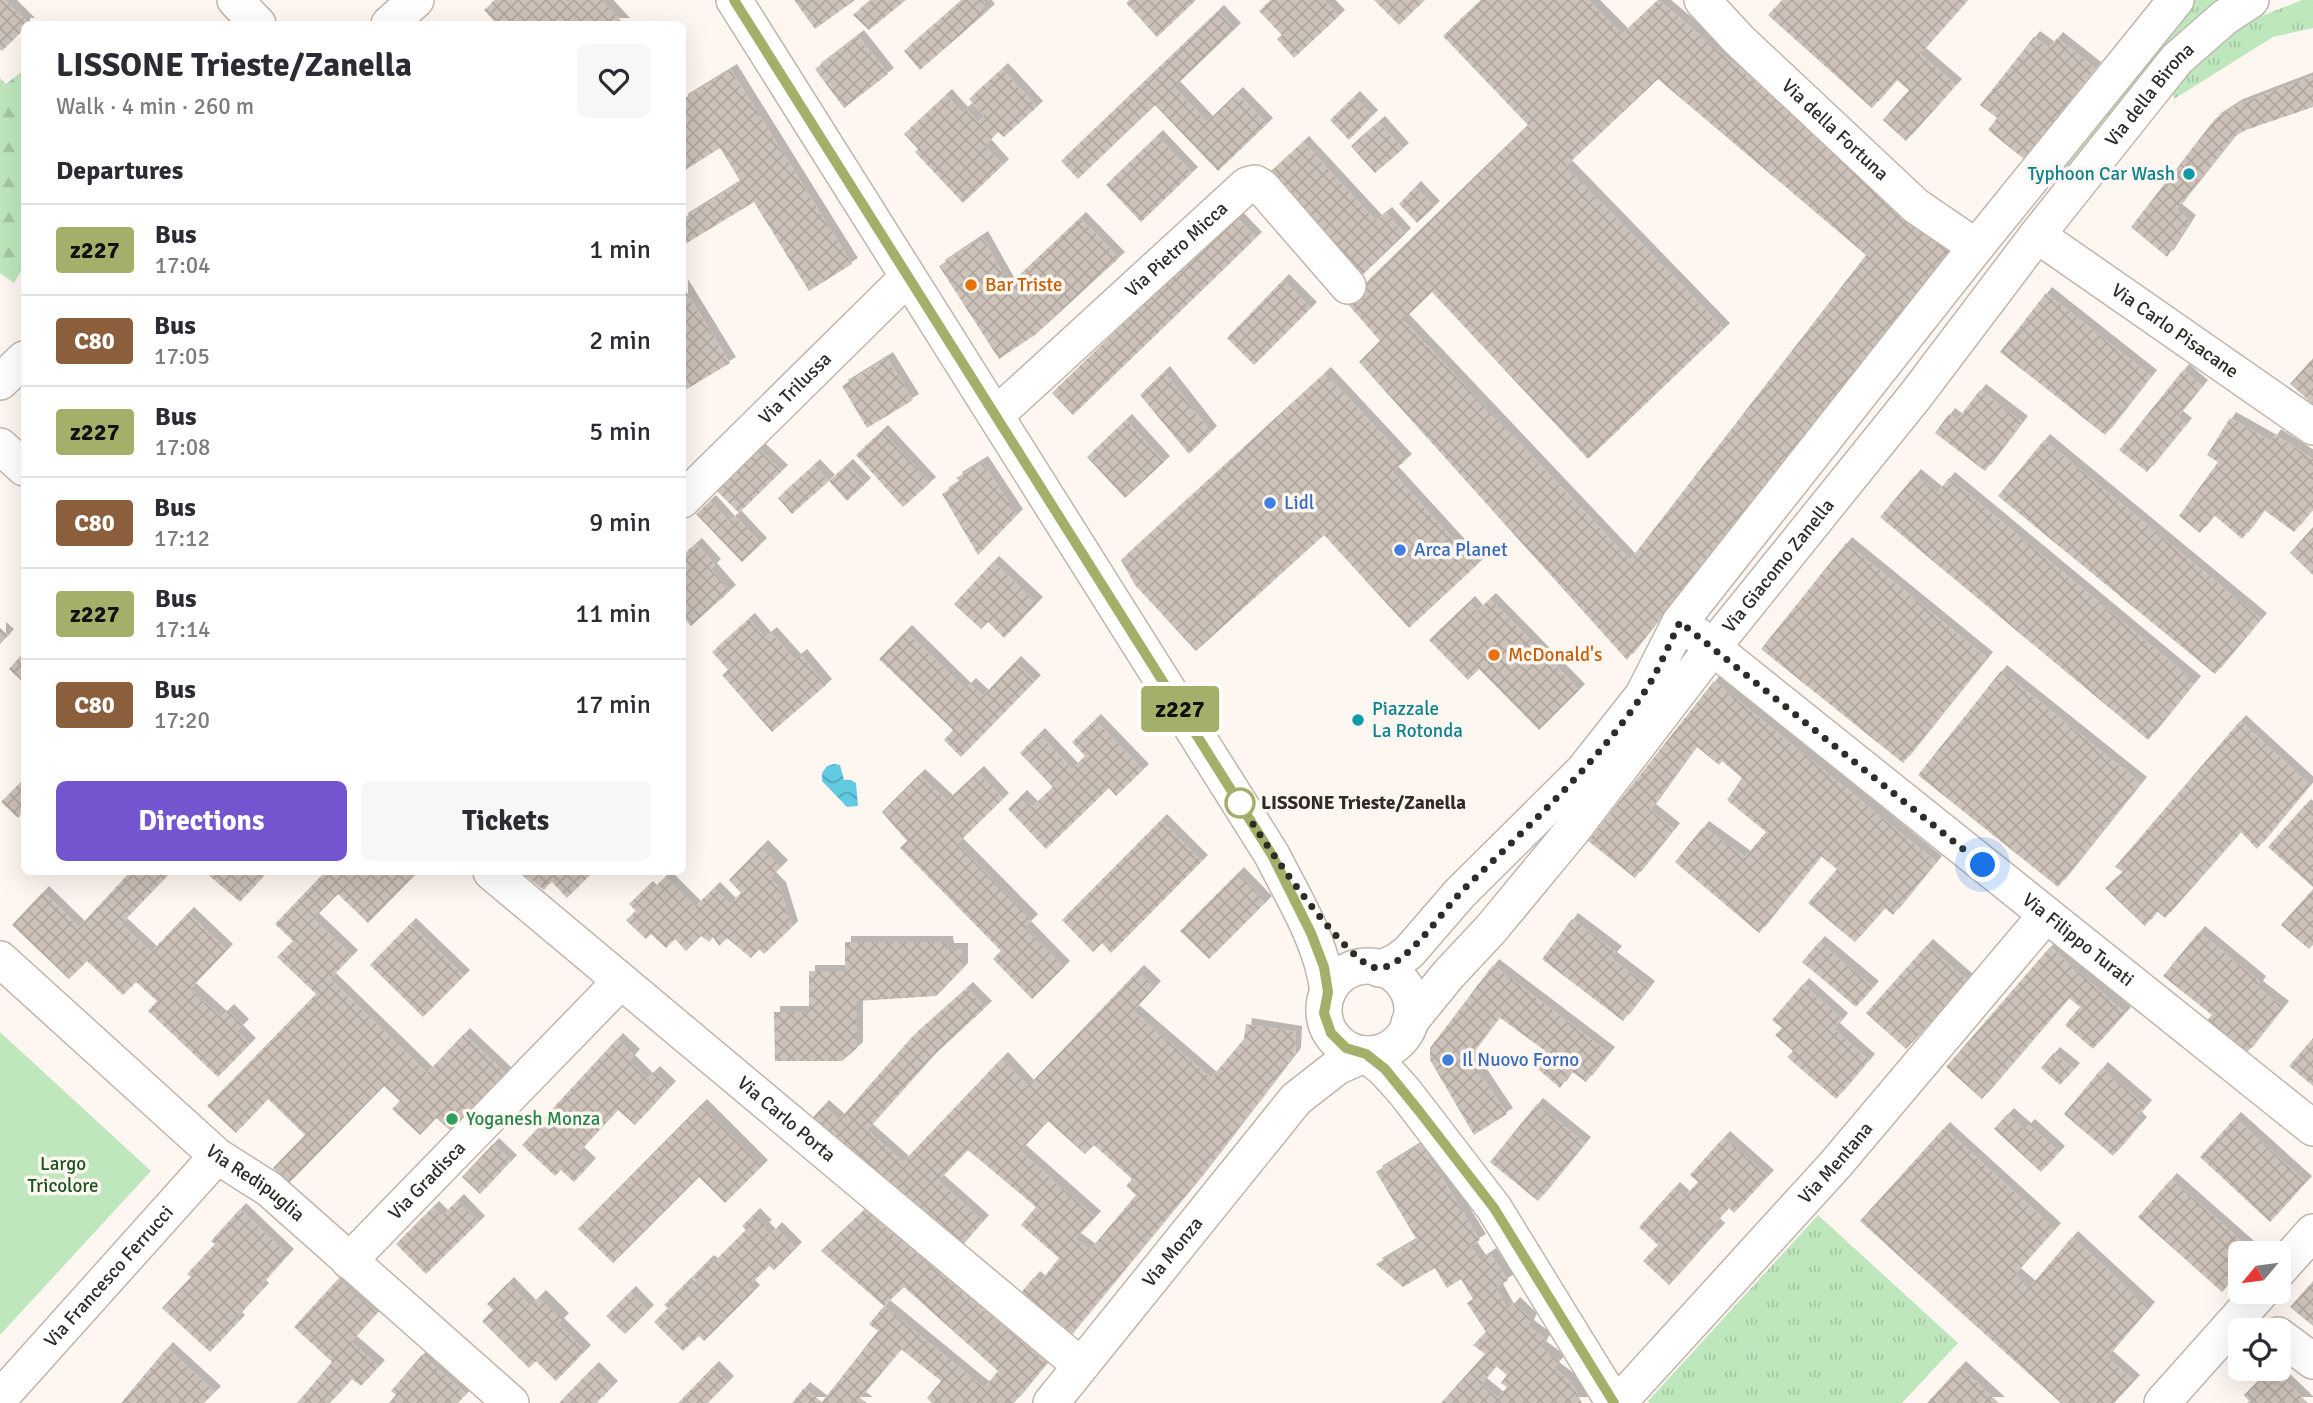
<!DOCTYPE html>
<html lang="en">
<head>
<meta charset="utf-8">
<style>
	:root { --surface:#fff; --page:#f7f7f7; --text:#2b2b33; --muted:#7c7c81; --line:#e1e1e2; --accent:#7555cf }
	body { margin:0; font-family:Signika,sans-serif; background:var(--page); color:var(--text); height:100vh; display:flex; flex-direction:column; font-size:26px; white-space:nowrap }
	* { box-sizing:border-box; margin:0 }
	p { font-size:23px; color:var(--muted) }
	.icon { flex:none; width:38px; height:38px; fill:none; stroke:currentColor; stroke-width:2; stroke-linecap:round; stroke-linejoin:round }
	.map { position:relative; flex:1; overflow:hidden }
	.details { position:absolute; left:21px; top:21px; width:665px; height:854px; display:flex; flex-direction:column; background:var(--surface); border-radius:10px; box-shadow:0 7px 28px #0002 }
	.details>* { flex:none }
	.badge { padding:0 14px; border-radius:5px; font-size:24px; line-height:46px }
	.needle { width:46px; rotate:241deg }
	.tools { position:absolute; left:2228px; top:1241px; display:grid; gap:14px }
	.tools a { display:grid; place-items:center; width:63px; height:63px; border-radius:10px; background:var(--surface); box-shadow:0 7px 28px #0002; font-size:35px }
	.you { position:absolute; width:35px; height:35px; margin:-18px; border:5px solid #fff; border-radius:50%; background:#1a73e8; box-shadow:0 0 0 10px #1a73e833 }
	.map>.badge { position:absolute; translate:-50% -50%; box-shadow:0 0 0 4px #fff }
	h2 { padding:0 35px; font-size:26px; line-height:63px }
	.round { display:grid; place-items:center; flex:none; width:74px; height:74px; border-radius:10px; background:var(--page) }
	.head { display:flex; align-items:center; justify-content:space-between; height:119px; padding:0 35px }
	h1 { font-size:33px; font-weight:700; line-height:52px }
	.primary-button { display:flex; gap:14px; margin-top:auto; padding:14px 35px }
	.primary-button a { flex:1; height:80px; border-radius:10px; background:var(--accent); color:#fff; font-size:28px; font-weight:700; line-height:80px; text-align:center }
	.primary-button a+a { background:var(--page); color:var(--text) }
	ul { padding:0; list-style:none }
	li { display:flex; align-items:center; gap:21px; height:91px; padding:0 35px; border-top:2px solid var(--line) }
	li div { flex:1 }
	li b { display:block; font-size:26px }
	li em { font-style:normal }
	li .badge { min-width:77px; font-weight:700; text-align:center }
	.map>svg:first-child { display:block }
	.grass { fill:url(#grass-tufts) }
	.forest { fill:url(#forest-firs) }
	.green { fill:#bee7be }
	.water { fill:url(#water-waves) }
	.building { fill:url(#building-cross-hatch); fill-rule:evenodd; filter:url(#shadow) }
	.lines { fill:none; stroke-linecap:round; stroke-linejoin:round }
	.minor-casing { stroke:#c0b5ac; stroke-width:38 }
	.minor { stroke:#fff; stroke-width:35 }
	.line-casing { stroke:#fff; stroke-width:16 }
	.line { stroke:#a4b069; stroke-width:10 }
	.walk { stroke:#2f2b27; stroke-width:7; stroke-dasharray:0 12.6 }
	.culture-dot { fill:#0f9aa8; stroke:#fef7f1; stroke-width:2.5 }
	.food-dot { fill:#e8710a; stroke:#fef7f1; stroke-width:2.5 }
	.shop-dot { fill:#3f7fe0; stroke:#fef7f1; stroke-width:2.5 }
	.stop-dot { fill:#fff; stroke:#a4b069; stroke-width:3.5 }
	.leisure-dot { fill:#2e9e5b; stroke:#fef7f1; stroke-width:2.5 }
	.labels { text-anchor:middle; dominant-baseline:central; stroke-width:7; stroke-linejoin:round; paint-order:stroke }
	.street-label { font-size:19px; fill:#2f2b27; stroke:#fef7f1 }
	.culture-label { font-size:19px; fill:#0d838f; stroke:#fef7f1; text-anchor:end }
	.food-label { font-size:19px; fill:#c56008; stroke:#fef7f1; text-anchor:start }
	.shop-label { font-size:19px; fill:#366cbe; stroke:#fef7f1; text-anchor:start }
	.stop-label { font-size:19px; font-weight:bold; fill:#2f2b27; stroke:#fef7f1; text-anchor:start }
	.leisure-label { font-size:19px; fill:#27864d; stroke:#fef7f1; text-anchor:start }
	.park-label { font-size:19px; fill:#17541e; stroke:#fef7f1 }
</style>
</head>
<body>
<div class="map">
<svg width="2313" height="1403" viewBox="0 0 2313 1403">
	<defs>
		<pattern id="grass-tufts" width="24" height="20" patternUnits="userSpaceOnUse" patternTransform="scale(1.75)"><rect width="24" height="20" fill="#bee7be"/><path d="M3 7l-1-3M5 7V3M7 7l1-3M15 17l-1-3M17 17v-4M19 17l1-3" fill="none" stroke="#a4c6a3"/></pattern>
		<pattern id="forest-firs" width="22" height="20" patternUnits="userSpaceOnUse" patternTransform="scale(1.75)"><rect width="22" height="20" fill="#bee7be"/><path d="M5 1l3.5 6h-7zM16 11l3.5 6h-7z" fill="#a4c6a3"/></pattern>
		<pattern id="water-waves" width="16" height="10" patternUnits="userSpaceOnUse" patternTransform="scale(1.75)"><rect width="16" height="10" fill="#62cae1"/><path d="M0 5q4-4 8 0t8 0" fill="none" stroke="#51a4b6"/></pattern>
		<pattern id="building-cross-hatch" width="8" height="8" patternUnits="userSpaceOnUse" patternTransform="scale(1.75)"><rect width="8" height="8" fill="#cdc2b9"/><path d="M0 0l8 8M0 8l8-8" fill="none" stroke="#b0a79f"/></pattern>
		<filter id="shadow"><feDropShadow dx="6" dy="-6" stdDeviation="0" flood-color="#0004"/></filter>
	</defs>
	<rect width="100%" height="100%" fill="#fef7f1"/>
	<path class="grass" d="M2192,0H2230L2058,185L2047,179Z
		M2302,0H2313V28L2273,37L2174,99L2171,89L2247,22Z
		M1818,1215L1958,1343L1902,1403H1650L1648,1401Z"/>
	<path class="forest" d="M24,70V266L14,283L0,273V78L6,84Z"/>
	<path class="green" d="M0,1032L151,1171L0,1335Z"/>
	<path class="water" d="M834,764L840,765L844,780H851L856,783L858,806L847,807L822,781V773L827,766Z"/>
	<path class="building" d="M0,0H5L29,24H24V29L2,51L0,49Z
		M495,0H565L568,3L571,0H602L624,24H497L484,10Z
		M794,0H855L815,29Z
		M872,0H906L869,30L853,15Z
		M962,0H981L989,10L920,70L904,51Z
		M1129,0H1192L1194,2L1157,37L1126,3Z
		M1271,0H1324L1339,16L1294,58L1277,39L1282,35L1259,11Z
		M1374,0H1425L1399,25Z
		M1481,0H1588L1622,34L1658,0L1953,247L1627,660L1359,362L1380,341L1346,302L1528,125L1443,36ZM1658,79L1866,255L1630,560L1403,320L1432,292L1588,459L1724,329L1566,166Z
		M1782,0H1968L1920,54L1956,85L1906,141L1883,120L1909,90L1897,80L1872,108L1768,15Z
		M1218,11L1235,29L1174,87L1207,122L1237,93L1267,124L1218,171L1155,105L1078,179L1061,161Z
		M858,36L888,74L844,108L815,69Z
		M2034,37L2049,48L2057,38L2095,68L2024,159L1988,130L1997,118L1980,105Z
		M1002,69L1037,107L1004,137L998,132L985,145L1003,165L963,203L915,152L918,149L904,134L946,95L962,113L966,109L978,122L984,116L969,99Z
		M731,70L852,264L809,291L754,202L682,246V219L741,182L720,148L682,172V100Z
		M2313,76V107L2246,130L2234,137L2176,210L2190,221L2167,257L2131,227L2215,119L2237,105Z
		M1354,97L1372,116L1349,140L1330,120Z
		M1379,122L1403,149L1375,173L1351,146Z
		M1157,136L1192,173L1141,222L1106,185Z
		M1303,142L1376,221L1386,213L1405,234L1359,278L1265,177Z
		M1415,187L1434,207L1417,223L1399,204Z
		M1235,216L1256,238L1073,415L1052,393Z
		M1080,218L1119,258L1035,335L999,359L939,266L982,237L1009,285Z
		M1283,280L1311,308L1254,365L1227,338Z
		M682,285L730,363L682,392Z
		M2046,293L2151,376L2105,435L2000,352Z
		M887,358L913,400L867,428L842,386Z
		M2313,358V404L2290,384Z
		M2183,370L2202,386L2177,417L2186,424L2147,472L2119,450Z
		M1164,372L1211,432L1189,454L1140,395Z
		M1325,373L1406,460L1392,472L1477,565L1409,628L1324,535L1196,651L1135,585L1121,560Z
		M1980,390L2022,422L1985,471L1935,433L1949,414L1957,420Z
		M2230,418L2271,441L2275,435L2313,459V509L2294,532L2264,510L2242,539L2214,515L2200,533L2179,516L2218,462L2207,455Z
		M1126,420L1164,462L1125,498L1087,457Z
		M882,431L930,483L903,507L856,455Z
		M2044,440L2261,619L2215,674L1998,496Z
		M759,449L782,471L739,513L717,491Z
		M982,462L1017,515L978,555L942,494L960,482L956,478Z
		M814,465L829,481L792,514L778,498Z
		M847,465L865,484L847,501L829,481Z
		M1915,475L1937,493L1949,478L2195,682L2148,740L1880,517Z
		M710,501L729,522L735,516L761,544L742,562L696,514Z
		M2313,527V575L2290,553Z
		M1846,543L1987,658L1903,763L1761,649Z
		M696,544L715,565L711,569L730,591L691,626L682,616V556Z
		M993,562L1037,603L1004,638L988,622L981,629L954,604Z
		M1490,599L1579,690L1539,730L1479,669L1468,680L1429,640L1469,602L1477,611Z
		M749,619L765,638L771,633L795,660L801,655L826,685L772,732L722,675L728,670L712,652Z
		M0,628L8,635L0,644Z
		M906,631L965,689L970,684L983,696L1015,662L1035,681L961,757L944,740L953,730L879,659Z
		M24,652V683L9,669Z
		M2001,671L2141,783L2058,887L1918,775Z
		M1714,681L1936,862L1893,915L1885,908L1855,942L1808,903L1837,869L1821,856L1759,933L1675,862L1703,827L1745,857L1766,832L1727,800L1742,778L1722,761L1719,765L1696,746L1650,810L1674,829L1635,878L1588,841Z
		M1095,720L1143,770L1116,796L1109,788L1046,849L1008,809L1021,796L1032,807L1053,787L1020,753L1039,734L1072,769L1085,756L1072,742Z
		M2240,721L2310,785L2257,849L2241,832L2165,918L2157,911L2145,926L2105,888L2123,872L2115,867Z
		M978,772L1003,799L957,844L1032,920L1025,927L1064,967L1032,999L993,959L1001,951L900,848L907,841L882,812L919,775L947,801Z
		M21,782L24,786V811L18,818L1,802Z
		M2305,805L2313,812V887L2268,847Z
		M1161,820L1202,861L1111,953L1102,943L1093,952L1062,920Z
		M762,846L782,866L770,878L780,888L792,927L764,954L759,949L751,958L727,938L719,946L713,937L709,942L701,936L686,951L675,939L666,948L651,934L646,939L626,920L636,911L629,904L647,887L651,891L665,877L695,907L714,888L730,904L741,893L729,880Z
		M130,872H171L121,924L151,952L188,913L227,950L190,989L221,1017L228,1010L243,1025L237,1031L250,1044L218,1077L148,1011L157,1001L136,982L123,995L87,961L69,979L12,925L43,892L79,927Z
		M205,872H267L240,902Z
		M325,872H365L367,874L370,872H403L411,879L368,923L338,894L313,919L352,956L330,979L427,1073L464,1034L506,1074L451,1131L436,1118L420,1135L392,1109L400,1101L384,1086L289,1183L273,1168L305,1135L268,1099L236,1133L207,1106L316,994L277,957L293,941L275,924Z
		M521,872H593L567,898L551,881L544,890Z
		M1238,873L1266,902L1209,959L1180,931Z
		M2313,889V945L2309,949L2281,925Z
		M1572,919L1616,952L1611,958L1649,987L1623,1021L1542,959Z
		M410,924L464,976L423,1017L370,965Z
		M2199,932L2260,982L2257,987L2283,1007L2246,1054L2206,1022L2212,1015L2163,976Z
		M845,942H947L948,949H962V969L936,996L857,1001V1048L842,1061H775L774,1012H809V971H845Z
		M1819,942L1873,987L1856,1007L1802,962Z
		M1927,945L1968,981L1906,1049L1866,1013Z
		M2050,947L2125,1013L2093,1049L2065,1025L2080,1007L2069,998L1982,1099L1946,1067Z
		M1493,965L1609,1053L1586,1082L1571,1071L1560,1088L1532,1064L1544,1050L1499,1017L1469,1057L1507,1114L1474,1135L1430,1060V1048Z
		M1138,971L1155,987L1133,1011L1211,1078L1244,1039L1246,1024L1296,1032L1295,1054L1199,1179L1065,1342L1015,1300L1034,1277L1040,1282L1059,1258L1021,1225L1036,1207L968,1150L938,1181L983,1221L956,1252L810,1121L823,1106L839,1120L912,1037L967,988L986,1007L933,1056L867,1130L903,1162L1002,1058L1028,1086ZM1048,1121L1085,1154L1094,1145L1132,1179L1126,1186L1136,1195L1090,1250L1075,1239L1095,1217L1020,1151Z
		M1803,984L1842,1019L1834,1029L1869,1060L1836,1099L1787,1057L1793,1051L1775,1035L1782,1028L1772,1020Z
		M2313,1038V1086L2289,1066Z
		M617,1039L634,1055L629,1061L647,1079L654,1072L670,1087L635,1125L618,1110L578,1153L590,1164L574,1182L561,1170L555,1176L522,1145L545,1121L543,1119Z
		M2054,1053L2074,1069L2060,1085L2041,1068Z
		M2102,1068L2146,1106L2136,1118L2141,1123L2113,1156L2064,1114Z
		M1537,1104L1585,1143L1538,1201L1490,1162Z
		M701,1105L762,1166L725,1203L699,1177L613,1263L578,1229Z
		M2008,1114L2025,1129L2029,1125L2059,1152L2041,1172L1994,1129Z
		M2235,1118L2306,1182L2270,1222L2200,1157Z
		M1944,1128L2055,1229L2015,1274L2030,1287L2072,1237L2149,1308L2107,1357L2134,1381L2114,1403H2061L1860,1221Z
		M1724,1137L1768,1176L1734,1213L1729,1208L1714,1224L1719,1229L1669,1285L1643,1261L1658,1245L1639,1227L1674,1188L1684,1197L1698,1182L1690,1175Z
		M493,1144L511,1161L480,1194L462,1177Z
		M1421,1144L1480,1240L1470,1246L1480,1261L1490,1254L1508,1280L1496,1288L1508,1310L1514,1303L1531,1319L1528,1326L1545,1339L1540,1347L1559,1361L1553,1368L1570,1381L1582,1403H1441L1485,1354L1473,1345L1486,1332L1467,1303L1473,1299L1461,1279L1447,1288L1435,1268L1403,1287L1376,1264L1417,1240L1376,1172ZM1496,1366L1507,1375L1501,1383L1507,1387L1498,1398L1481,1384Z
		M2171,1179L2255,1253H2240V1271L2222,1292L2138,1217Z
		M458,1200L479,1222L426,1274L396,1244L433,1207L442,1216Z
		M240,1209L288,1255L260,1286L263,1289L236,1318L239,1321L210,1352L162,1308L191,1277L187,1274L215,1244L211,1241Z
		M864,1210L1047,1363L1014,1403H932L927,1398L941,1381L901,1349L860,1398L867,1403H792L804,1388L822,1402L878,1331L869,1324L884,1306L821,1251ZM904,1287L998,1371L984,1388L884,1306Z
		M754,1214L766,1226L763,1228L770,1235L776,1228L796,1248L774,1270L769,1266L749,1286L754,1291L727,1318L722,1312L719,1315L725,1320L704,1341L699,1336L683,1351L654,1322L668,1308L664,1305L686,1283L689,1287L696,1280L692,1277L708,1261L712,1264L746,1230L742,1226Z
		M339,1278L377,1313L351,1342L379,1366L361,1386L352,1379L330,1403H297L332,1362L294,1327Z
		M2313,1281V1326L2290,1307Z
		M508,1283L530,1306L540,1296L563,1319L558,1324L585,1351L556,1381L536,1361L529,1368L482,1321L493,1310L487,1304Z
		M630,1292L648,1311L625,1334L606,1316Z
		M167,1348L215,1392L204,1403H121Z
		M422,1355L466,1394L458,1403H389L396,1395L391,1391Z
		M713,1367L728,1382L708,1403H678Z
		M1960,1367L1999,1403H1927Z
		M593,1368L612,1387L597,1402L599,1403H559Z
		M2264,1375L2276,1387L2283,1379L2308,1403H2247L2249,1401L2244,1395Z"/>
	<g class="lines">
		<g class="minor-casing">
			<g id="minor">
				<path d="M235,0L258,24"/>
				<path d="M734,0L1272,855C1294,899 1322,942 1328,992"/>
				<path id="s1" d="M1702,0L1739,40L1916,206L1976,247"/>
				<path d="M389,24L416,0"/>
				<path id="s2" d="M2037,235L2313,427"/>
				<path d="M0,382L24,359"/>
				<path id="s3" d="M996,415L1247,185L1255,183L1262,187L1348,286"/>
				<path d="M0,446L24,468"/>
				<path id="s4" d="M682,500L908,277"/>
				<path id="s5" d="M1697,635L2313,1128"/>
				<path id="s6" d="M491,872L1080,1365"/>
				<path id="s7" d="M0,959L217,1156L269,1189L511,1403"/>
				<circle cx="1368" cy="1010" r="44"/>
				<path d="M1379,969L1397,961L1409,952L1460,893L1583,771L1643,695L1680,622L1976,247L2176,0"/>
				<path id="s8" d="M1409,1023L1448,975L1491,929L1572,831L1713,647L1916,395L2037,235L2177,59L2225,17L2251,0"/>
				<path d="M1366,1054L1385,1070L1404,1091L1494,1208L1614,1403"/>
				<path id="s9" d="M349,1261L621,981"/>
				<path d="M2278,1271L2313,1232"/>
				<path d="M2278,1335L2313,1361"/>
				<path id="s10" d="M0,1398L217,1156"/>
				<path id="s11" d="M1051,1403L1296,1099L1337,1067L1366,1054"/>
				<path id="s12" d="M1618,1403L1835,1165L2046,915"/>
				<path d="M2162,1403L2261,1292"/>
			</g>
		</g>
		<use href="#minor" class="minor"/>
	</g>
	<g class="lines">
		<g class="line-casing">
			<path id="line" d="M734,0L1272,855L1311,933L1324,967L1328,992L1324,1013L1331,1033L1346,1048L1366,1054L1385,1069L1419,1111L1494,1208L1614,1403"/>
		</g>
		<use href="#line" class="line"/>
		<path class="walk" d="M1240,803C1256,832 1348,967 1377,968C1388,969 1401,959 1409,951C1430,932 1445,908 1465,888C1527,827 1592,769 1641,697C1657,675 1668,646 1680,622L1983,865"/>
	</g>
	<g class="culture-dot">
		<circle cx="2189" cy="174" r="7"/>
		<circle cx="1358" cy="720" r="7"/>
	</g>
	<g class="food-dot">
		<circle cx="971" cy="285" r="7"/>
		<circle cx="1494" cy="655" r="7"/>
	</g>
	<g class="shop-dot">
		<circle cx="1270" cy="503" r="7"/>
		<circle cx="1400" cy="550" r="7"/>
		<circle cx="1448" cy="1060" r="7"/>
	</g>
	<circle class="stop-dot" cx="1240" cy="803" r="14"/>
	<circle class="leisure-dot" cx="452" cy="1119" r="7"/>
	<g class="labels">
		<g class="street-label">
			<text stroke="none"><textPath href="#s8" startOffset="1188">Via della Birona</textPath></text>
			<text stroke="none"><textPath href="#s1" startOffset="186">Via della Fortuna</textPath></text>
			<text stroke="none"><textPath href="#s3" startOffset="245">Via Pietro Micca</textPath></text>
			<text stroke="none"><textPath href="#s2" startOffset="168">Via Carlo Pisacane</textPath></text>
			<text stroke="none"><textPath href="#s4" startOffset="159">Via Trilussa</textPath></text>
			<text stroke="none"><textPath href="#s8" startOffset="588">Via Giacomo Zanella</textPath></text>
			<text stroke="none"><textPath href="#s5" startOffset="488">Via Filippo Turati</textPath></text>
			<text stroke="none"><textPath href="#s6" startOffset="385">Via Carlo Porta</textPath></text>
			<text stroke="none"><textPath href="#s12" startOffset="324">Via Mentana</textPath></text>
			<text stroke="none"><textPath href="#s9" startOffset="112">Via Gradisca</textPath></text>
			<text stroke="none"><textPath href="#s7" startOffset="340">Via Redipuglia</textPath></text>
			<text stroke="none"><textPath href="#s11" startOffset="194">Via Monza</textPath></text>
			<text stroke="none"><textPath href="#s10" startOffset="163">Via Francesco Ferrucci</textPath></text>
		</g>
		<g class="culture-label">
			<text x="2175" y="174">Typhoon Car Wash</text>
			<text x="1372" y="709" text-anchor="start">Piazzale<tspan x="1372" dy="22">La Rotonda</tspan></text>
		</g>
		<g class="food-label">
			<text x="985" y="285">Bar Triste</text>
			<text x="1508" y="655">McDonald's</text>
		</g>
		<g class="shop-label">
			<text x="1284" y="503">Lidl</text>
			<text x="1414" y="550">Arca Planet</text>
			<text x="1462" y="1060">Il Nuovo Forno</text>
		</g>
		<g class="stop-label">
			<text x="1261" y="803">LISSONE Trieste/Zanella</text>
		</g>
		<g class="leisure-label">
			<text x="466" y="1119">Yoganesh Monza</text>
		</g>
		<g class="park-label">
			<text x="63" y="1164">Largo<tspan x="63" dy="22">Tricolore</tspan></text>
		</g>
	</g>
</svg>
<div class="tools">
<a><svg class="needle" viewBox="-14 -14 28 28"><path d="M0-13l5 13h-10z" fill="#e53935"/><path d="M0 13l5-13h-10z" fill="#7c7c81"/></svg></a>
<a><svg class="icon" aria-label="locate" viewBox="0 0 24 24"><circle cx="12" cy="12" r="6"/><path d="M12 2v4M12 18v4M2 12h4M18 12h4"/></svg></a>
</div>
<div class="you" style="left:1983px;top:865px"></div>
<b class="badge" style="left:1180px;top:709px;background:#a4b069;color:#111">z227</b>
<section class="details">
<div class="head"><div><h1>LISSONE Trieste/Zanella</h1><p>Walk · 4 min · 260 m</p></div><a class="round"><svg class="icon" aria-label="heart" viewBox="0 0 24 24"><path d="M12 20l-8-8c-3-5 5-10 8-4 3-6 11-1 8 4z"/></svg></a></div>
<h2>Departures</h2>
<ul>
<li><span class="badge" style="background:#a4b069;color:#111">z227</span><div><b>Bus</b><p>17:04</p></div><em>1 min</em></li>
<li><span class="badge" style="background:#8b5e3c;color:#fff">C80</span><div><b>Bus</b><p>17:05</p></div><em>2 min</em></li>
<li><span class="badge" style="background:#a4b069;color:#111">z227</span><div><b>Bus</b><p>17:08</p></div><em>5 min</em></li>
<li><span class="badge" style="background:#8b5e3c;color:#fff">C80</span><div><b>Bus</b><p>17:12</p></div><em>9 min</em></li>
<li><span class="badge" style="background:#a4b069;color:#111">z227</span><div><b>Bus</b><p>17:14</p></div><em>11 min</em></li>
<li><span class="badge" style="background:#8b5e3c;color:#fff">C80</span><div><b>Bus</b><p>17:20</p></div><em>17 min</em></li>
</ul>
<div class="primary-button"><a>Directions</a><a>Tickets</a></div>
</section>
</div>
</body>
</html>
